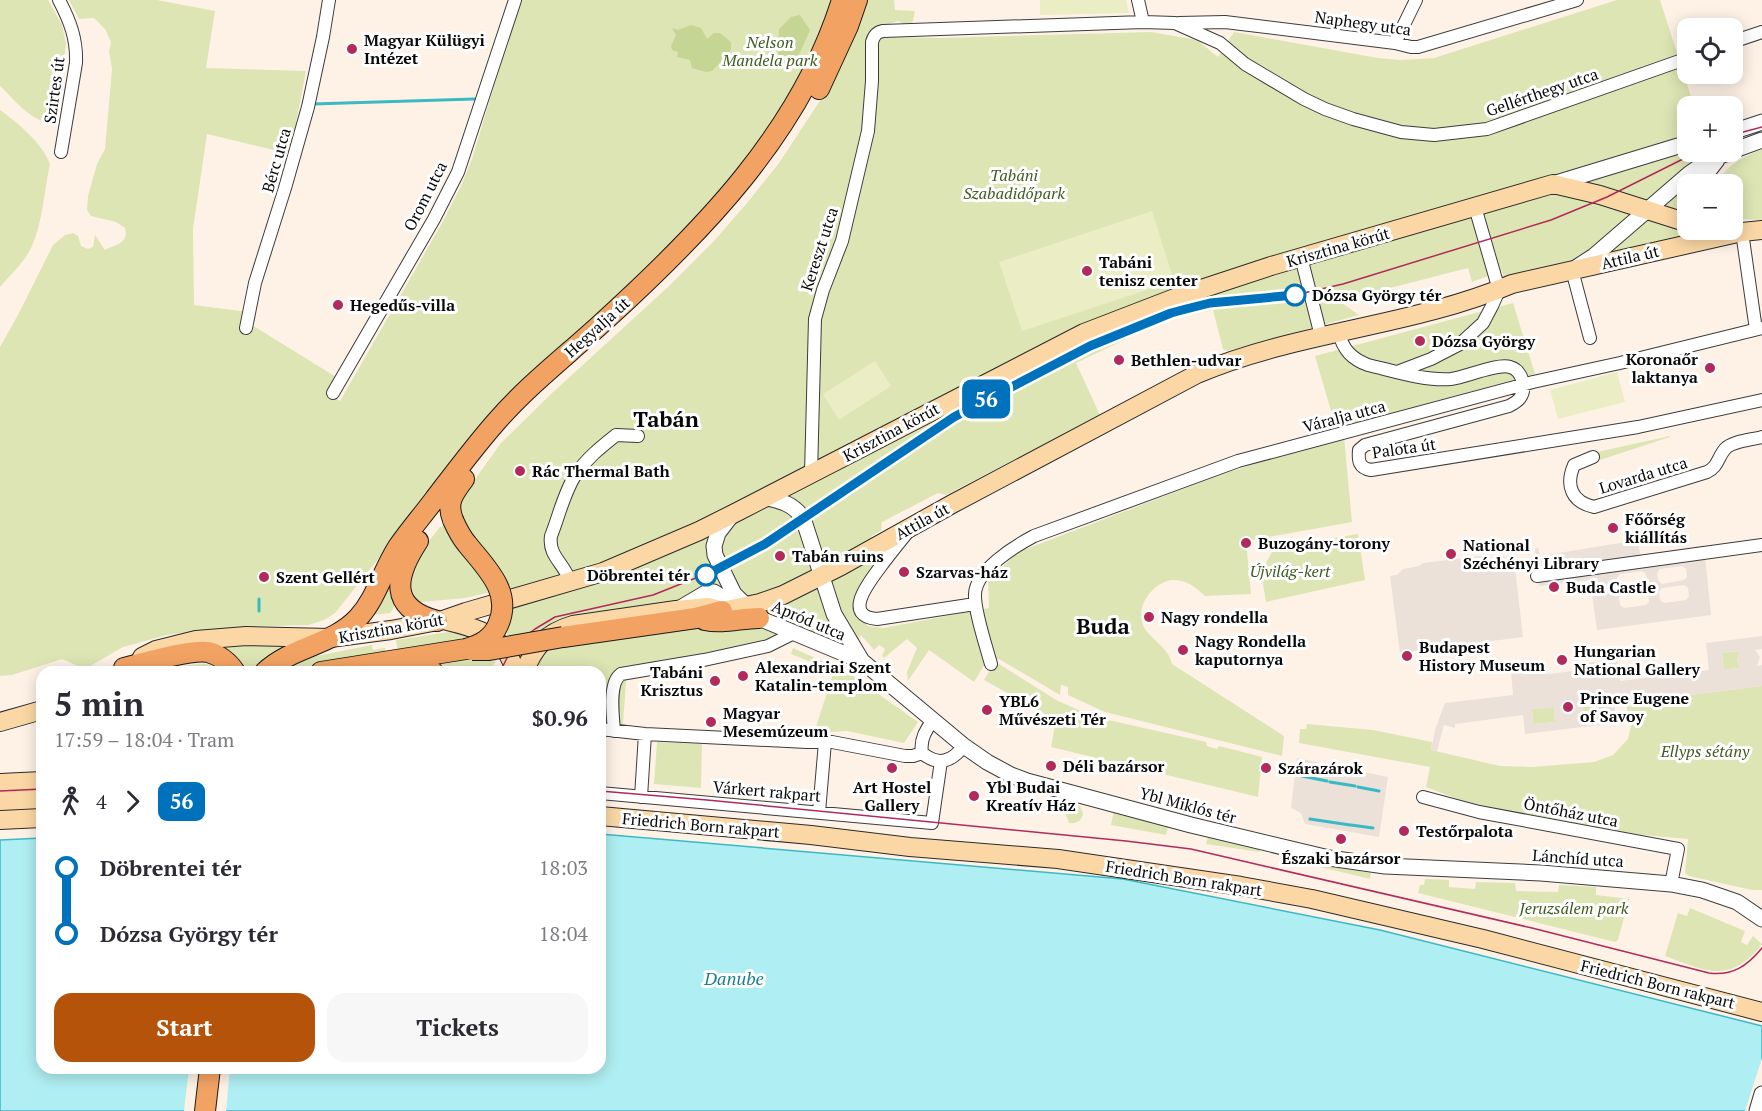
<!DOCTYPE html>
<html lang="en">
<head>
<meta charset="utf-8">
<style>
	:root { --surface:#fff; --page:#f7f7f7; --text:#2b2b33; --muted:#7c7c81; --accent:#b45309 }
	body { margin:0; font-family:"PT Serif",serif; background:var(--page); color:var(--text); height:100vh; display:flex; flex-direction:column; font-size:22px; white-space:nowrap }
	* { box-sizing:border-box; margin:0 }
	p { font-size:20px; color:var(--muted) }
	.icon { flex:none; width:33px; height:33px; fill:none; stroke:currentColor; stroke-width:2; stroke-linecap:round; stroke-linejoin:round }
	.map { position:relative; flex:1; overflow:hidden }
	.drawer { position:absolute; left:36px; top:666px; width:570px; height:408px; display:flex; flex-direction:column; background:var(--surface); border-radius:18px; box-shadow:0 3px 15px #0003 }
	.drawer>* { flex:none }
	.badge { padding:0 12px; border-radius:9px; font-size:21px; line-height:39px }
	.fabs { position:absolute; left:1677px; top:18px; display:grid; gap:12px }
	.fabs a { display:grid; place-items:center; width:66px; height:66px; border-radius:12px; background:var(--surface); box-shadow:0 3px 15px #0003; font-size:30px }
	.map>.badge { position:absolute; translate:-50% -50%; box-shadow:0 0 0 3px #fff }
	.legs { display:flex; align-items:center; gap:9px; height:66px; padding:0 18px; font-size:20px }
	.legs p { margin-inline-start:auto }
	.summary { display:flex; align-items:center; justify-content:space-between; height:102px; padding:0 18px }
	h1 { font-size:33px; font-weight:700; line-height:45px }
	.cta { display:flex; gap:12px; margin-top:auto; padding:12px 18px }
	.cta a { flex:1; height:69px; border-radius:18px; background:var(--accent); color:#fff; font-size:24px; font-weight:700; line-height:69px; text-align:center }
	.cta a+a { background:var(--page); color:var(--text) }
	ul { padding:0 18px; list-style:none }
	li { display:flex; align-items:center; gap:21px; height:66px; font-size:22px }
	li i { display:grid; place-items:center; width:9px; height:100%; margin:0 8px; background:currentColor }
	li i::after { content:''; width:15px; height:15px; margin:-8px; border:4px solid; border-radius:50%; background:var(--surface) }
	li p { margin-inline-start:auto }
	li:first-child i { background:linear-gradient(#0000 50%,currentColor 0) }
	li:last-child i { background:linear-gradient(currentColor 50%,#0000 0) }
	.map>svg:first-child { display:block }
	.green { fill:#dde5b4 }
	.forest { fill:#c5d594 }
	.pitch { fill:#ebedc5 }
	.plaza { fill:#ebe1d9; fill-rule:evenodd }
	.water { fill:#afeef2; stroke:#3ab9c5; stroke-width:1.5 }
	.pier { fill:#fef2e7 }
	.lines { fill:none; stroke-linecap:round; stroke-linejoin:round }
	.stream { stroke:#3ab9c5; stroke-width:3 }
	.minor-casing { stroke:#3c3c3c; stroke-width:14 }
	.tertiary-casing { stroke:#3c3c3c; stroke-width:17 }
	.secondary-casing { stroke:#2b2b2b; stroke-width:20 }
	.primary-casing { stroke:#1a1a1a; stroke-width:22 }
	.minor { stroke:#fff; stroke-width:12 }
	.tertiary { stroke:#fff; stroke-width:15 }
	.secondary { stroke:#fbd7a5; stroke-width:18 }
	.primary { stroke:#f2a363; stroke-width:20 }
	.tram { stroke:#b12a5a; stroke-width:1.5 }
	.primary-bridge-casing { stroke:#1a1a1a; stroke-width:22; stroke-linecap:butt }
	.primary-bridge { stroke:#f2a363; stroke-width:20 }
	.line-1-casing { stroke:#fff; stroke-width:14 }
	.line-1 { stroke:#0072bc; stroke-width:9 }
	.poi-dot { fill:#b12a5a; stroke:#fff; stroke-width:2 }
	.stop-1-dot { fill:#fff; stroke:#0072bc; stroke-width:3 }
	.labels { text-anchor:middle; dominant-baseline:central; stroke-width:6; stroke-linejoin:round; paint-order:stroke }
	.street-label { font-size:16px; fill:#090909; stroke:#fff }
	.poi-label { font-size:16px; font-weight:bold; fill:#090909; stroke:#fff; text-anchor:start }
	.park-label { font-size:16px; font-style:italic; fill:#3e5c1f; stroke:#fff }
	.stop-label { font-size:16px; font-weight:bold; fill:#090909; stroke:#fff; text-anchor:start }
	.water-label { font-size:18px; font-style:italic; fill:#1a7e8c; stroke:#fff }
	.district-label { font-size:22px; font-weight:bold; fill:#090909; stroke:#fff }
</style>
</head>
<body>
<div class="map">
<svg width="1762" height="1111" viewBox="0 0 1762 1111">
	<rect width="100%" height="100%" fill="#fef2e7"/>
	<path class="green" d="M0,0H48L62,25L66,44L57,113L49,121C33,124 12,97 0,86Z
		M69,0H157L215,11L206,68L306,71L290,154L207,134L193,229L194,305L249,312L247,322L336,377L326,393L340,401L442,223L461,186L472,159L520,0H831C797,110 713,205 631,283C585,327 535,366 491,412C467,437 448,467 428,495C398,535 366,574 335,613L324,620L309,625L241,627L167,635L123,647L85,669L62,659L12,675L0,676V347L19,313L53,245L65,235L73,233L78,236L81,246L88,249L93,247L95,235L105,250C116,244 129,244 125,228L116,222L91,216L87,210L88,196L97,164L105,149L112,69L109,51L111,42L105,29L94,18L79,19Z
		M863,0H894L895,10L915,11L913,21L908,26L898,21L886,25L876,32L879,37L941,38L1151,32L1197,40L1218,57L1234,32L1378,58L1401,60L1434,58L1617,0H1660L1694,106H1688V152H1702V172L1698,184H1688V230H1706L1704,236L1504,281L1502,271L1472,282L1468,268L1339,301L1359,315L1227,351L1223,349L1213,310L1185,316L1179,314L1076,363L1100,415L946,495L938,493L882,522L881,531L871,536L882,558L856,612L868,626L883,628L989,608L988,581L1018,552L1225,473L1344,437L1352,522L1246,541L1251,594L1205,596C1196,587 1185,579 1171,580C1153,583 1137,605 1142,622C1145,637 1168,645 1172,664L1284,736L1282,756L1105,712L1068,695V687L1061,685L1060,695L999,659L986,662L974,682L929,650L908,681L907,672L917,648L907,639L884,658L882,656L885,649L879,645L874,650L861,635L848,653L788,627L766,640L627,669L623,724L600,719V672H504L510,637L504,631L484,554L460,516V500L501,443L551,394L669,286L714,241L747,203L779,163L825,93Z
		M0,110C17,122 43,144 50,164C44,191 43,221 32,246C25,262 11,274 0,287Z
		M1762,149V220L1734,219L1732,184H1717C1725,165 1744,157 1762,149Z
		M1513,303L1535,374L1336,428L1315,356Z
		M1670,436V437L1600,460L1597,452Z
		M447,525L492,592L465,598L411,603L406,582L413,561L440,527Z
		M1358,534L1365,580L1266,602L1261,572L1274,548Z
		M394,576L401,604L395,606L390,613L373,615L372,614L383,599Z
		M455,631L470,633L500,653L490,672H384L401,670L396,640Z
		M290,644L263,663L252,672H244C238,657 229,652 215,645Z
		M372,645L373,650L385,648L386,655L309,666L291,672H276L301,659Z
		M793,648L850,674L918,722L904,743L847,731L814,733L833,674L828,669L791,654Z
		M1740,651L1737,659L1740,668L1724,670L1722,653Z
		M206,664L213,666L208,669L210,672H172L178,666Z
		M999,664L1058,701L1081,711L1104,719L1206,742L1207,746L1217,749L1219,746L1262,757L1258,797L1051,747L1056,720L984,680L993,665Z
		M1762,686V890H1752L1689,876L1685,873L1688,839L1632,834L1478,807L1426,787L1430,767L1299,743L1300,729H1306L1307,724L1373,730L1432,742L1431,750L1500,766L1532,767L1594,762L1613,755L1628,739L1631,726L1635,721V717L1629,716L1625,701L1649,695L1650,700Z
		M1604,700L1605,715L1583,717L1582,702Z
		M1554,707L1555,722L1533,724L1532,709Z
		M657,742L702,744L701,788L654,784Z
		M1073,804L1080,806L1083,813C1082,821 1077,824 1069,823L1066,815L1067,807Z
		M1114,810L1168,827L1166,835L1111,825Z
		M1208,837L1260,848L1259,852L1206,844Z
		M1296,858L1328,866L1371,873L1370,879L1295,861Z
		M1425,879L1449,880V887L1475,889L1476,882L1515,883L1516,891L1558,892L1559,885L1596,887V895L1629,899L1618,940L1615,942L1418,893L1420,885H1424Z
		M1690,908L1745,931L1741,942L1747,945L1753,936L1762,944C1730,985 1705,971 1665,956L1678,913L1687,916Z"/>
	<path class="forest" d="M800,15L810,30L798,57L786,67L778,64L779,29L791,17Z
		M691,25L701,28L707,39L714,33H720L731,42V49L728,54L712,71L706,72L692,68L690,60L677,57L678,52L672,50L671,46L676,35L672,28L678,30Z"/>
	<path class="pitch" d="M1040,0H1126L1129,13L1040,15Z
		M1152,211L1174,281L1022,331L999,262Z
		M875,361L891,386L839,420L823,394Z
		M1617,372L1625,402L1558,419L1550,390Z"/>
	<path class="plaza" d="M1638,540L1640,555L1704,545L1711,615L1597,630L1590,580L1539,586L1535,549L1538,547L1540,556ZM1682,566L1686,569L1687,577L1684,580L1662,584L1658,580L1657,573L1660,569ZM1642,571L1646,574V582L1643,586L1622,589L1618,586L1617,578L1620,574ZM1684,585L1688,588L1689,596L1686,600L1664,603L1660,600L1659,592L1662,588ZM1644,591L1648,594L1649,602L1646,605L1624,608L1620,605L1619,598L1622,594Z
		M1481,556L1489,558L1503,556L1510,560H1514L1523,637L1400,653L1390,576L1397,575L1403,569L1419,566L1423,563Z
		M1762,636V649L1755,650L1760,657L1757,666L1762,665V686L1650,700L1648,695L1615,703V718L1607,724L1525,734L1523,715L1455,724V728L1444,725L1437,751L1431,750L1435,730L1445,703L1513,695L1511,672L1547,668L1548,674L1582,670V664L1617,659L1620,681L1709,670L1706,643ZM1739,651L1737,659L1740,668L1724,669L1722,653ZM1604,700L1605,715L1583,717L1582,702ZM1554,708L1555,722L1533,724L1532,709Z
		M1297,758L1388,777L1379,837L1305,824L1301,813L1291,808Z"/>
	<path class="water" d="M600,834L1123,879L1380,930L1762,1026V1111H0V840L42,838V1068H600Z"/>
	<path class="pier" d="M1762,1058V1111H1745Z
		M189,1068H230L226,1111H184Z"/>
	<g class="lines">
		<path class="stream" d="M313,104L474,99
			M259,611V599
			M1302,776L1327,781
			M1330,782L1355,786
			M1358,787L1379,791
			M1310,819L1350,825
			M1351,825L1373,828"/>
		<g class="minor-casing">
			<path id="minor" d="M59,0C70,21 77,39 76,63L61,152
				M1138,0L1143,22
				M1179,23L1225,22L1395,43L1411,47H1418L1577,0
				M1732,42L1762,32
				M1395,43L1416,0
				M1742,232L1755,323
				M1301,257L1321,336
				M1572,270L1590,338
				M246,328L255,283L285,188L308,107L323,37L329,0
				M1339,333C1343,350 1352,359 1368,365C1394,371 1424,381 1451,379C1466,377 1498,363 1510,367C1522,370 1527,388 1520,398C1517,402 1513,404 1509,406L1365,445L1359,450C1358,461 1359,468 1371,470L1638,427L1762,400
				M1397,372L1431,359L1460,344L1483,323L1492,306L1499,290L1475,207
				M333,393L434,219L458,172L515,0
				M1593,457L1574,465C1565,486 1572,502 1594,507L1707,472C1718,467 1718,457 1725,449C1732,441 1751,440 1762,437
				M811,474L815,319L823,290L842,241L868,131L872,81V42C874,35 877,32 883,31L1143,22L1175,23L1220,43L1245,64L1304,99L1325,109L1353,119L1401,132L1434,135L1487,129L1688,58
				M907,533C898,544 889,555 881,566C870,581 841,616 877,619L975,604
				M1537,576L1762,545
				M570,582C565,563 548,557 551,536C559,516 564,492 576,474C587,458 601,447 616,435L638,436
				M991,664C986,646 974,610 975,594C976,570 1015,546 1034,536L1238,461L1533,382L1620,363L1762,328
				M933,721C925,730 920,741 922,753C939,767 952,761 964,746
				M600,729L645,734L807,742H832L905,756H913L922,753
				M614,731C613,716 608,683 621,674L704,660L768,646L794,633
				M600,793L932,823L941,761
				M641,797L645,734
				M1423,797L1479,812L1678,849L1671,884
				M819,812L825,742"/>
		</g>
		<g class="tertiary-casing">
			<path id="tertiary" d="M1732,132L1762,122
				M1732,151L1762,140
				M1553,184L1688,143
				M1701,184L1704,177L1717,160
				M1577,267L1594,256L1689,174L1709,160L1731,152
				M766,498C782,501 793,504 803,518L834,614L862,661
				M732,515L718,533L714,546L715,555L734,594L759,618L862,661L964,746L987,762L1011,775L1027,781L1191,825L1329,858L1385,866L1541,873L1671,884L1702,890L1737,902L1762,919
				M677,610L709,591L714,592L723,598L743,605
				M1757,1111L1762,1094"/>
		</g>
		<g class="secondary-casing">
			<path id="secondary" d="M443,620C476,628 506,634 515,672
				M142,657L156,650L196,640L246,636L330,638L391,630L443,620L466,612L603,572L699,531L733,514L1084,333L1180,296L1271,266L1553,184L1600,195L1688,223
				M524,672C535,646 546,633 573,625L676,610L708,607L722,611L760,603L783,595L841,566L954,503L1197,374C1298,331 1411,327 1512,284L1742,232L1762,230
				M0,722L42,710
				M0,783L42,781
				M0,801L42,799
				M600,816L811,835L910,847L1058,859L1241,886L1312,899L1483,939L1762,1012
				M0,820L42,818"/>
		</g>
		<g class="primary-casing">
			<path id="primary" d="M819,89L848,26L857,0
				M453,520C446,502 453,494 464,479
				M418,541C395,576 388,608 437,621
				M705,620C723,624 741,618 759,618
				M563,637L696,618L722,611
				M403,663L416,665L433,672
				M124,668C142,663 192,649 208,652C219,655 229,663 235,672
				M265,672C291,647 333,645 358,618C377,597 383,570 398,547C409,531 422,516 434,500C454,474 474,447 496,422C527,386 566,356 602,323C701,233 801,132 842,0
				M321,672L466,649
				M205,1111L210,1068"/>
		</g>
		<use href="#minor" class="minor"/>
		<use href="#tertiary" class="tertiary"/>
		<use href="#secondary" class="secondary"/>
		<use href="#primary" class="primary"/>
		<path class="tram" d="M1732,135L1762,127
			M500,672L509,654L523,638L535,629L555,617L653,595L721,568L765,544L954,417L1090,346L1171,313L1210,303L1295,295L1343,284L1551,220L1607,197L1697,152
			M0,791L42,789
			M600,791L707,800L1126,841L1191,849L1264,866L1532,928L1709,973C1733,976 1747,966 1762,948"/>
		<g class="primary-bridge-casing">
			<path id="primary-bridge" d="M453,520C457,529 461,537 467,544C486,568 513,592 498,625C492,639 480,645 466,649
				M472,650H489L563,637"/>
		</g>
		<use href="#primary-bridge" class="primary-bridge"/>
	</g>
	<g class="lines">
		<g class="line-1-casing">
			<path id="line-1" d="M706,575L765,544L954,417L1090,346L1171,313L1186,309L1210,303L1295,295"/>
		</g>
		<use href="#line-1" class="line-1"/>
	</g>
	<g class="poi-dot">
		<circle cx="352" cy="49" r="6"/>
		<circle cx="1087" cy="271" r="6"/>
		<circle cx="338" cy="305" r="6"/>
		<circle cx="1420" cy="341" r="6"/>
		<circle cx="1119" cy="360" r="6"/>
		<circle cx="1710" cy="368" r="6"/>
		<circle cx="520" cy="471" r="6"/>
		<circle cx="1613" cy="528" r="6"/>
		<circle cx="1246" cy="543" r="6"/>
		<circle cx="1451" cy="554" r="6"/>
		<circle cx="780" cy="556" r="6"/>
		<circle cx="904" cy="572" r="6"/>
		<circle cx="264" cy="577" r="6"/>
		<circle cx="1554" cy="587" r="6"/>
		<circle cx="1149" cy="617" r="6"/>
		<circle cx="1183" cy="650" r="6"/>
		<circle cx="1407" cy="656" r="6"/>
		<circle cx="1562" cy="660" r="6"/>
		<circle cx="743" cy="676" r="6"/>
		<circle cx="715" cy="681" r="6"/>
		<circle cx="1568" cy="707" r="6"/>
		<circle cx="987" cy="710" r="6"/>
		<circle cx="711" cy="722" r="6"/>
		<circle cx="1051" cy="766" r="6"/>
		<circle cx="892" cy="768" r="6"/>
		<circle cx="1266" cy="768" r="6"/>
		<circle cx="974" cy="796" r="6"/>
		<circle cx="1404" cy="831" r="6"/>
		<circle cx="1341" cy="839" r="6"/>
	</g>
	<g class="stop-1-dot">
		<circle cx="1295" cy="295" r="10"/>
		<circle cx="706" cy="575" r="10"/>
	</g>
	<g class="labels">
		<g class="street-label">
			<text transform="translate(1363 23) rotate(8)">Naphegy utca</text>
			<text transform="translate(54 90) rotate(-82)">Szirtes út</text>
			<text transform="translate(1542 92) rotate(-19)">Gellérthegy utca</text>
			<text transform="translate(276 160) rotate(-74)">Bérc utca</text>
			<text transform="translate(425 196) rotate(-63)">Orom utca</text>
			<text transform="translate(1338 247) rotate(-16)">Krisztina körút</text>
			<text transform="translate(819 249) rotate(-72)">Kereszt utca</text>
			<text transform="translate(1630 257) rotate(-13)">Attila út</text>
			<text transform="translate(597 327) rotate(-42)">Hegyalja út</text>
			<text transform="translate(1344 416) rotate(-15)">Váralja utca</text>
			<text transform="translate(891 432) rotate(-28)">Krisztina körút</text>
			<text transform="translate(1404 448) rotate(-8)">Palota út</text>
			<text transform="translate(1643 475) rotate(-17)">Lovarda utca</text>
			<text transform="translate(922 521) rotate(-29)">Attila út</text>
			<text transform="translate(809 620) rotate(23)">Apród utca</text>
			<text transform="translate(391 628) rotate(-10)">Krisztina körút</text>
			<text transform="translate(767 791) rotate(5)">Várkert rakpart</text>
			<text transform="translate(1188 805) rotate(15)">Ybl Miklós tér</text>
			<text transform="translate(1571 812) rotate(11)">Öntőház utca</text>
			<text transform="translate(701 825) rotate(5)">Friedrich Born rakpart</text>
			<text transform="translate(1578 858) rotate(4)">Lánchíd utca</text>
			<text transform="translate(1184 878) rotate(9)">Friedrich Born rakpart</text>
			<text transform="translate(1658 984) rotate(14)">Friedrich Born rakpart</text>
		</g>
		<g class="poi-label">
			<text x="364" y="40">Magyar Külügyi<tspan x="364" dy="18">Intézet</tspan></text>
			<text x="1099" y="262">Tabáni<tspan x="1099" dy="18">tenisz center</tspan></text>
			<text x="350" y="305">Hegedűs-villa</text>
			<text x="1432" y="341">Dózsa György</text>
			<text x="1698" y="359" text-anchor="end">Koronaőr<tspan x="1698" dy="18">laktanya</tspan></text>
			<text x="1131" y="360">Bethlen-udvar</text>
			<text x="532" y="471">Rác Thermal Bath</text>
			<text x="1625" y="519">Főőrség<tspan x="1625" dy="18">kiállítás</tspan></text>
			<text x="1258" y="543">Buzogány-torony</text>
			<text x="1463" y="545">National<tspan x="1463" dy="18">Széchényi Library</tspan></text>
			<text x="792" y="556">Tabán ruins</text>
			<text x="916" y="572">Szarvas-ház</text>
			<text x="276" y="577">Szent Gellért</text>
			<text x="1566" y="587">Buda Castle</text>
			<text x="1161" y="617">Nagy rondella</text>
			<text x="1195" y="641">Nagy Rondella<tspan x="1195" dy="18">kaputornya</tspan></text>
			<text x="1419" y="647">Budapest<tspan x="1419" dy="18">History Museum</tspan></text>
			<text x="1574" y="651">Hungarian<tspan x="1574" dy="18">National Gallery</tspan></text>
			<text x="755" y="667">Alexandriai Szent<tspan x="755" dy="18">Katalin-templom</tspan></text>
			<text x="703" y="672" text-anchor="end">Tabáni<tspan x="703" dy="18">Krisztus</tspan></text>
			<text x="1580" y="698">Prince Eugene<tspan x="1580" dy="18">of Savoy</tspan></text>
			<text x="999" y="701">YBL6<tspan x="999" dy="18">Művészeti Tér</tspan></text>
			<text x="723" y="713">Magyar<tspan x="723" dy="18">Mesemúzeum</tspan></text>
			<text x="1063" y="766">Déli bazársor</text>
			<text x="1278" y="768">Szárazárok</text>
			<text x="892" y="787" text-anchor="middle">Art Hostel<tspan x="892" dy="18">Gallery</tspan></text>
			<text x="986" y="787">Ybl Budai<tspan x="986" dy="18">Kreatív Ház</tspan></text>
			<text x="1416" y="831">Testőrpalota</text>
			<text x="1341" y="858" text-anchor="middle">Északi bazársor</text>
		</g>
		<g class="park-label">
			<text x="770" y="42">Nelson<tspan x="770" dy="18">Mandela park</tspan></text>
			<text x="1014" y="175">Tabáni<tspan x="1014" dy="18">Szabadidőpark</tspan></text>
			<text x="1290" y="571">Újvilág-kert</text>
			<text x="1705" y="751">Ellyps sétány</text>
			<text x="1574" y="908">Jeruzsálem park</text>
		</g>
		<g class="stop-label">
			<text x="1312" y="295">Dózsa György tér</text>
			<text x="690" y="575" text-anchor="end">Döbrentei tér</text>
		</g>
		<g class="water-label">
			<text x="734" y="978">Danube</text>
		</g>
		<g class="district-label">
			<text x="666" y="418">Tabán</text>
			<text x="1103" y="625">Buda</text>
		</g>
	</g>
</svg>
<div class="fabs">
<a><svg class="icon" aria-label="locate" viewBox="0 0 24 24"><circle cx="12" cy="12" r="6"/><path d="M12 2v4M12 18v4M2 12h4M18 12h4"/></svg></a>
<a>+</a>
<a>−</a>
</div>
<b class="badge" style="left:986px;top:399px;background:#0072bc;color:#fff">56</b>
<section class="drawer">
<div class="summary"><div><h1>5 min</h1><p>17:59 – 18:04 · Tram</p></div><b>$0.96</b></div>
<div class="legs"><svg class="icon" aria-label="walk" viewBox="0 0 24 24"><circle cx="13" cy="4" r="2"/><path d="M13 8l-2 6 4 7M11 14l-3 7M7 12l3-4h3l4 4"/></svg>4<svg class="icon" aria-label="forward" viewBox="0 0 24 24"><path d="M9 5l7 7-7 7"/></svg><b class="badge" style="background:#0072bc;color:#fff">56</b></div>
<ul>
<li><i style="color:#0072bc"></i><b>Döbrentei tér</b><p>18:03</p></li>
<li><i style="color:#0072bc"></i><b>Dózsa György tér</b><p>18:04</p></li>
</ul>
<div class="cta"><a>Start</a><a>Tickets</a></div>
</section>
</div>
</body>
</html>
